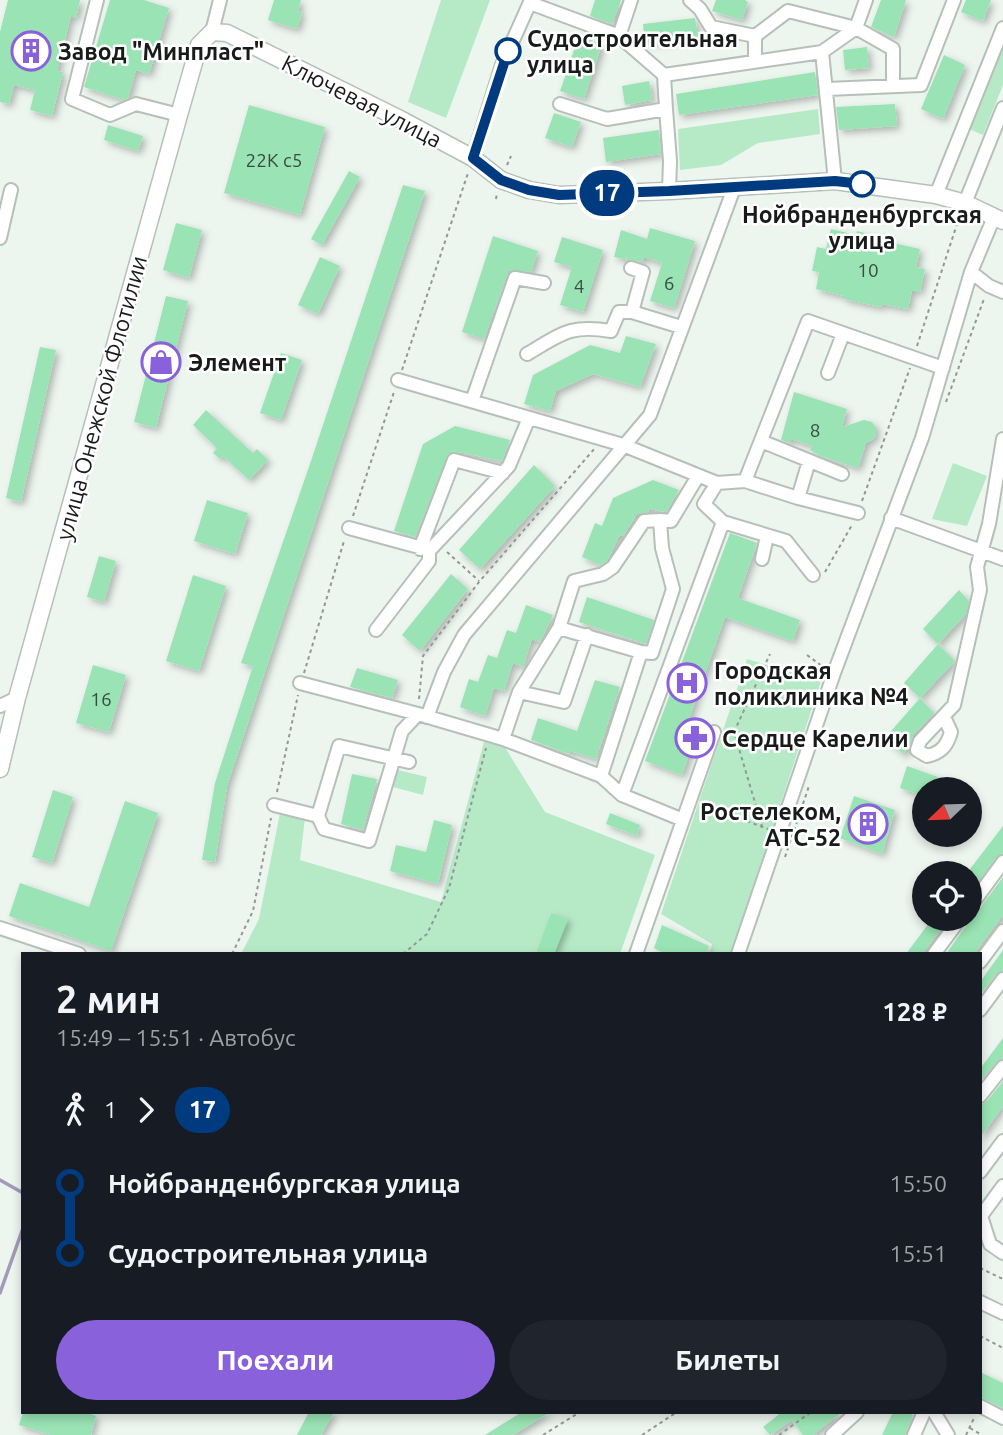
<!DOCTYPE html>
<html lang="ru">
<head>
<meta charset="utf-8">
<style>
	:root { --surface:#171b24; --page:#20242c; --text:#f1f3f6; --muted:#9ea1a6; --accent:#8961db }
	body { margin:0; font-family:Ubuntu,sans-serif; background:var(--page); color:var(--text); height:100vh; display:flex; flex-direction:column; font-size:26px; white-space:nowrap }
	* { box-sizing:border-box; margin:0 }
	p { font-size:23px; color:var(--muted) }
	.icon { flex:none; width:38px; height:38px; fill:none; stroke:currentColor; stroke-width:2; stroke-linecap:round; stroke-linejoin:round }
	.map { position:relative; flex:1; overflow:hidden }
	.drawer { position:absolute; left:21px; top:952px; width:961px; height:462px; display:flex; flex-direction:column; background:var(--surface); border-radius:0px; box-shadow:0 4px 10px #0003 }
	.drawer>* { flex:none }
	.badge { padding:0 14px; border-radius:23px; font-size:24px; line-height:46px }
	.needle { width:46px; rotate:247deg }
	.tools { position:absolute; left:912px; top:777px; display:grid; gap:14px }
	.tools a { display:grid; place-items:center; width:70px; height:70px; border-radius:50%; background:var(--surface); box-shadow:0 4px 10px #0003; font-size:35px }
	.map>.badge { position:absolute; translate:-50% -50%; box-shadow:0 0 0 4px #fff }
	.legs { display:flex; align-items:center; gap:10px; height:77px; padding:0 35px; font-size:23px }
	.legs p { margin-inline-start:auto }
	.head { display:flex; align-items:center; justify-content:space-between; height:119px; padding:0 35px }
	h1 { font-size:38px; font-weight:600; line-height:52px }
	.primary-button { display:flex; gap:14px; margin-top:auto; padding:14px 35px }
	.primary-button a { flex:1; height:80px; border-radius:42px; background:var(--accent); color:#fff; font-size:28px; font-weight:600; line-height:80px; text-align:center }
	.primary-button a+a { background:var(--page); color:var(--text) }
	ul { padding:0 35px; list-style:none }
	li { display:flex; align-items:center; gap:24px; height:70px; font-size:26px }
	li i { display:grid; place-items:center; width:10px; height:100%; margin:0 9px; background:currentColor }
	li i::after { content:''; width:18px; height:18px; margin:-9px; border:5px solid; border-radius:50%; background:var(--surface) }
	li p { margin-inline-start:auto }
	li:first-child i { background:linear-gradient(#0000 50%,currentColor 0) }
	li:last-child i { background:linear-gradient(currentColor 50%,#0000 0) }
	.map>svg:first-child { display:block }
	.green { fill:#b6eac7 }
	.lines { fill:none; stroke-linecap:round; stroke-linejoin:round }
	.stream { stroke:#a19bb9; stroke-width:3.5 }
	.building { fill:#9ae3b4; filter:url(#shadow) }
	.minor-casing { stroke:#b7bfb9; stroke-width:16 }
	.major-casing { stroke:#b7bfb9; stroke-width:19 }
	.path { stroke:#929894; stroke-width:2; stroke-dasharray:3.5 3.5; stroke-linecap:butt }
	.minor { stroke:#fff; stroke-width:12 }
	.major { stroke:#fff; stroke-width:16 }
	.line-1-casing { stroke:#fff; stroke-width:16 }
	.line-1 { stroke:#003b80; stroke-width:10 }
	.stop-1-dot { fill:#fff; stroke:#003b80; stroke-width:3.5 }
	.labels { text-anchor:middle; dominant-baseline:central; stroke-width:5; stroke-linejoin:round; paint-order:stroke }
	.number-label { font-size:19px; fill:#384d40 }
	.stop-label { font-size:23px; font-weight:bold; fill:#181b19; stroke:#fff; text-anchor:start }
	.poi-label { font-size:23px; font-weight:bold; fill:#181b19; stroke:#fff; text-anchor:start }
	.street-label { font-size:23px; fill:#181b19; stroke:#fff }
</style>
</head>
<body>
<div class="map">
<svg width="1003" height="1435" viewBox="0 0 1003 1435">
	<defs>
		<filter id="shadow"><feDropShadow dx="3.5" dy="3.5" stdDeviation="3.5" flood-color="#0004"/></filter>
	</defs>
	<rect width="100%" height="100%" fill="#edf5ef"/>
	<path class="green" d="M441,0H490L446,118L408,102Z
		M1003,46V85L983,135L969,129Z
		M818,109L820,134L758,143L721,165L680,170L678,129Z
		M953,463L987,476L967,526L932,519Z
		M747,659L821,681L731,954H710L712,944L661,914Z
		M485,738L501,741L545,812L655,855L620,954H241L259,919L280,813L305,818L300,860L441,902Z
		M398,770L427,777L423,795L393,787Z"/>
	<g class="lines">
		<path class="stream" d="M0,1180L23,1193
			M0,1293L23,1228"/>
	</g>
	<path class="building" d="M8,0H80L76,18L71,16L57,71L63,72L52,116L30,110L35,90L14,85L9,104L0,102V32Z
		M110,0H144L169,8L149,74L136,70L128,98L124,100L84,87Z
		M274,0H301L298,11L302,13L297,29L268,20Z
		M595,0H621L612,24L590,16Z
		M716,0H745L748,2L742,20L712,11Z
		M881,0H906L894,37L871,27Z
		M966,0H991L983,21L961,12Z
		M695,18L698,37L645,43L643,24Z
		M579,36L602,44L584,99L560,91Z
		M867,47L869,68L845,70L843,50Z
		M944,55L965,65L943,119L921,109Z
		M815,72L818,95L679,115L676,94Z
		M649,81L652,100L625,105L622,86Z
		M895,104L897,126L839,130L836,107Z
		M249,105L325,127L300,215L224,193Z
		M554,113L581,122L572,147L545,138Z
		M108,125L143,136L138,151L104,140Z
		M659,130L661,154L606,162L603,138Z
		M349,171L360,177L322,245L311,239Z
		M403,185L425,191L227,786L215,862L202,860L215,783L253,666L241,663L310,464Z
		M176,223L202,230L189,278L163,270Z
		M650,228L695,241L674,308L650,301L662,263L644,257L642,262L614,257L621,230L647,239Z
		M831,229L856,235L857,231L873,235L890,238L889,242L920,249L916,267L925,269L920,292L912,290L908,309L882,304L881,307L844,299V296L816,289L819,272L812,271L817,247L826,249Z
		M493,236L538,251L531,272L509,270L484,339L462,332Z
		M562,237L603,250L583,312L560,305L572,267L554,262Z
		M320,257L340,266L318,314L298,305Z
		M166,296L188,301L156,428L134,422Z
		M626,336L656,344L640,387L593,374L556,391L550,411L524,404L533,375L590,345L620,353Z
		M40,347L56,350L21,502L6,498Z
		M281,353L302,360L281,420L260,413Z
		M794,392L847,409L842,427L864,420L872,422L876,428V435L873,439L866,443L858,468L820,456L810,450L812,446L791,439L789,443L781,440Z
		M206,410L253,453L257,449L268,460L249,480L223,456L220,459L213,453L217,448L193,425Z
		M455,426L510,440L502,461L459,452L449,453L415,537L394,531L423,444Z
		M534,465L555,486L480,569L459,550Z
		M653,480L679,490L666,512L649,509L648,512L637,514L623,536L620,535L607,561L601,565L582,557L595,523L602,526L613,498Z
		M207,500L248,513L235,554L194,541Z
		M730,533L757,543L738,598L800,620L793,641L725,617L687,725L698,729L682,775L645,761Z
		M99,556L116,561L104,602L87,597Z
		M451,574L468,589L420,651L402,635Z
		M193,575L226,586L199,671L166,661Z
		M959,590L969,601L966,614L938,644L923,629Z
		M587,597L654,620L646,644L579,622Z
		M526,605L553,615L540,642L532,639L523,667L513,663L504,691L494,688L485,716L460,707L469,679L478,682L488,655L497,658L507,630L516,633Z
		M938,644L955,661L920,698L904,683Z
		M93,665L126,675L109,732L76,723Z
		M357,668L398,680L392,698L350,687Z
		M595,680L620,687L596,759L570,751L569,754L531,740L538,718L577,731Z
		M920,698L934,713L913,735L909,748L903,754L885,738Z
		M907,766L938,777L934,789H924V796L900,788Z
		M352,774L377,779L363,830L341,824Z
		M53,790L73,797L52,863L32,857Z
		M854,796L895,810L882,854L840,838Z
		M125,801L158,813L111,951L9,916L20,883L89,907Z
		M610,813L640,825L637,836L606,824Z
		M434,820L452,825L438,884L390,871L396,845L426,852Z
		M1003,826V853L996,857L970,893V869Z
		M1003,877V915L974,954H946L967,924L970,916L977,912Z
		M551,913L568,919L554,954H536Z
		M932,919H949L922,954H906Z
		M662,925L709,946L706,954H665L654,948Z
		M1003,950V970L996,974L980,995V982Z
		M1003,1038V1058L996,1062L980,1082V1069Z
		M1003,1081V1106L980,1138V1105L987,1101Z
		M980,1372L1003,1383V1408L980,1397Z
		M23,1412H85L96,1416L91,1435H51L19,1425Z
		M309,1412H334L321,1435H297Z
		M522,1412H550L513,1435H485Z
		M782,1412H842L813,1435H803L792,1420L770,1435L763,1427Z
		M893,1412H906L913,1415L905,1435H882Z"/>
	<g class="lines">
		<g class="minor-casing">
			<path id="minor" d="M97,0L72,99L110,115L136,104L179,115
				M690,0L700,9L711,27L755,36V61
				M530,3L619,36L664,75L822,52L835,181
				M212,32L220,0
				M619,36L631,0
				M755,36L788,11L856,28L893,49V86
				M822,52L856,28L866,0
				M827,89L921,85L954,0
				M560,104L607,119L666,109L664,75
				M666,109L670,161L669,191
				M473,158L502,65L531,0
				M936,195L1003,28
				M965,203L1003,108
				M0,238L11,190
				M971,272L989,286L1003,292
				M632,312L681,327
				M527,354C561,334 570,324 611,331L619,312H632L643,272L631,268
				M828,373L843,334
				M398,380L623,445L717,483L745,481L798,498L858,513
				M472,401L515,278L544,283
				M761,441L842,474
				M745,481L808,321L943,368
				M798,498L809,461
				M891,518L1003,559
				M723,522L786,541L813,575
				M349,528L426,549
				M420,549L454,460L503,473
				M762,559L767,536
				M559,628L641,652L601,776
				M376,630L429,561V551L509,466L529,418
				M641,652L652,653L673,589L662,548L660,520L671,521L698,476
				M300,683L418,714
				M519,692L564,702L587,635
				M0,706L17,698
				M427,717L444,672L464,635L650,415L734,188
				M944,717L951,732C947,746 941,753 927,756L917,750L920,741L954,705L980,590L977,567L989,524L1003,439
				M503,739L519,692L559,628L574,581L603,574L613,567L644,521L660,520
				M409,762L339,746L318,816L324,829L369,841L402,731L418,714L503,739L601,776L622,795L683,820
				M622,795L723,522L704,504L717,483
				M274,805L318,816
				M970,907L1003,862
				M0,928L79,954
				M636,954L714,732
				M738,954L834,673L922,438L971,272L994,217
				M934,954L960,919
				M980,962L1003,931
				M980,1010L1003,979
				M980,1096L1003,1067
				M980,1172L1003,1141
				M1003,1186L981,1216L990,1244L1003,1253
				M980,1302L1003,1313
				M980,1406L1003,1418
				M934,1412L948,1435
				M832,1435L857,1412
				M914,1435L924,1412"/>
		</g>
		<g class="major-casing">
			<path id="major" d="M0,769L17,698L179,115L199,45L212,32L227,33L400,119L473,158L501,180L529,190L559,195L669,191L835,181L936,195L965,203L1003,221"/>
		</g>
		<path class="path" d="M507,165L511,156
			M496,199L497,193
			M917,346L960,215
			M402,370L468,173
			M946,402L984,299
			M862,501L910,368
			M353,516L394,392
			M447,552L479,581
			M825,572L852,525
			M807,655L822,666
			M304,673L344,541
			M419,699L423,656L479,582L595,448
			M725,732H734L762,826
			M734,732L770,654
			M277,792L298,695
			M701,804L768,829
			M785,857L809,786
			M232,954L253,911L271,818
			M403,954L427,934L449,888L486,748
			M980,1268L1003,1279
			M980,1336L1003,1348
			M970,1428L982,1435
			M543,1435L580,1412
			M642,1435L677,1412
			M779,1435L811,1412
			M966,1435L975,1416"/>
		<use href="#minor" class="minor"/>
		<use href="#major" class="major"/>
	</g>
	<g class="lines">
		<g class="line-1-casing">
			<path id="line-1" d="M508,51L473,158L501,180L529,190L559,195L669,191L835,181L862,184"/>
		</g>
		<use href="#line-1" class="line-1"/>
	</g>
	<defs>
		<g id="building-ring" transform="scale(2.0125)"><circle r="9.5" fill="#fff" stroke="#8961db" stroke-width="1.5"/><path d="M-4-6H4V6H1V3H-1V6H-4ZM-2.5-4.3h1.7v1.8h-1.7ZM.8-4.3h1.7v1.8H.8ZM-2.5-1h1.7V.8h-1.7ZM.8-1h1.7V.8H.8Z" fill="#8961db"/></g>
		<g id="shop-ring" transform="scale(2.0125)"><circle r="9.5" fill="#fff" stroke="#8961db" stroke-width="1.5"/><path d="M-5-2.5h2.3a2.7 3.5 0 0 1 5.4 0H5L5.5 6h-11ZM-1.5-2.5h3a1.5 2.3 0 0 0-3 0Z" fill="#8961db"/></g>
		<g id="hospital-ring" transform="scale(2.0125)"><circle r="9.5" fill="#fff" stroke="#8961db" stroke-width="1.5"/><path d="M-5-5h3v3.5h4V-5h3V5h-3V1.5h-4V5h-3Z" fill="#8961db"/></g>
		<g id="pharmacy-ring" transform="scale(2.0125)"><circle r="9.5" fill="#fff" stroke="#8961db" stroke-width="1.5"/><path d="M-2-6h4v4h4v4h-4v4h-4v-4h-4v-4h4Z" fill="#8961db"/></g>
	</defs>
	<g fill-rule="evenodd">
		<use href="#building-ring" x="31" y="51"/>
		<use href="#shop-ring" x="161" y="362"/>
		<use href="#hospital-ring" x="687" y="683"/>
		<use href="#pharmacy-ring" x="695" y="738"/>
		<use href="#building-ring" x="868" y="824"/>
	</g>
	<g class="stop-1-dot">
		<circle cx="508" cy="51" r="12"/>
		<circle cx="862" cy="184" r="12"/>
	</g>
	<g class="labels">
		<g class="number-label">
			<text x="274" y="160">22К с5</text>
			<text x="868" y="270">10</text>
			<text x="669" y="283">6</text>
			<text x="579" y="286">4</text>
			<text x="815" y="430">8</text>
			<text x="101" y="699">16</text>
		</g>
		<g class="stop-label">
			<text x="527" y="38">Судостроительная<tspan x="527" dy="26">улица</tspan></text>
			<text x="862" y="214" text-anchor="middle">Нойбранденбургская<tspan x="862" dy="26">улица</tspan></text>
		</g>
		<g class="poi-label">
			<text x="58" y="51">Завод "Минпласт"</text>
			<text x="188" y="362">Элемент</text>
			<text x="714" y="670">Городская<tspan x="714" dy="26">поликлиника №4</tspan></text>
			<text x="722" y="738">Сердце Карелии</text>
			<text x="841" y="811" text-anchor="end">Ростелеком,<tspan x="841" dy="26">АТС-52</tspan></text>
		</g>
		<g class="street-label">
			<text transform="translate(362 101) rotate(27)">Ключевая улица</text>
			<text transform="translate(101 398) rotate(-75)">улица Онежской Флотилии</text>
		</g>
	</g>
</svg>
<div class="tools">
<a><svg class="needle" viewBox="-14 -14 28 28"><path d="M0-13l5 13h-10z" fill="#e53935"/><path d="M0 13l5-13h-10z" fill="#9ea1a6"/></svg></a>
<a><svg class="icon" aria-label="locate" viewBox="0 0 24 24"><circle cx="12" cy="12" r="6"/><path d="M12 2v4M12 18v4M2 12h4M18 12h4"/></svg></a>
</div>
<b class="badge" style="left:607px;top:193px;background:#003b80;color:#fff">17</b>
<section class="drawer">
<div class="head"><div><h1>2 мин</h1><p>15:49 – 15:51 · Автобус</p></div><b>128 ₽</b></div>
<div class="legs"><svg class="icon" aria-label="walk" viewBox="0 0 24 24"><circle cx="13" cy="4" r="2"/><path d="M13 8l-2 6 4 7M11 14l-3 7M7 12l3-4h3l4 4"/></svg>1<svg class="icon" aria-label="forward" viewBox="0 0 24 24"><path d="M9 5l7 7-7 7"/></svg><b class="badge" style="background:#003b80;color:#fff">17</b></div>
<ul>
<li><i style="color:#003b80"></i><b>Нойбранденбургская улица</b><p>15:50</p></li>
<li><i style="color:#003b80"></i><b>Судостроительная улица</b><p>15:51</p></li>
</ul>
<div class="primary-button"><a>Поехали</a><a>Билеты</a></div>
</section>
</div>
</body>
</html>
